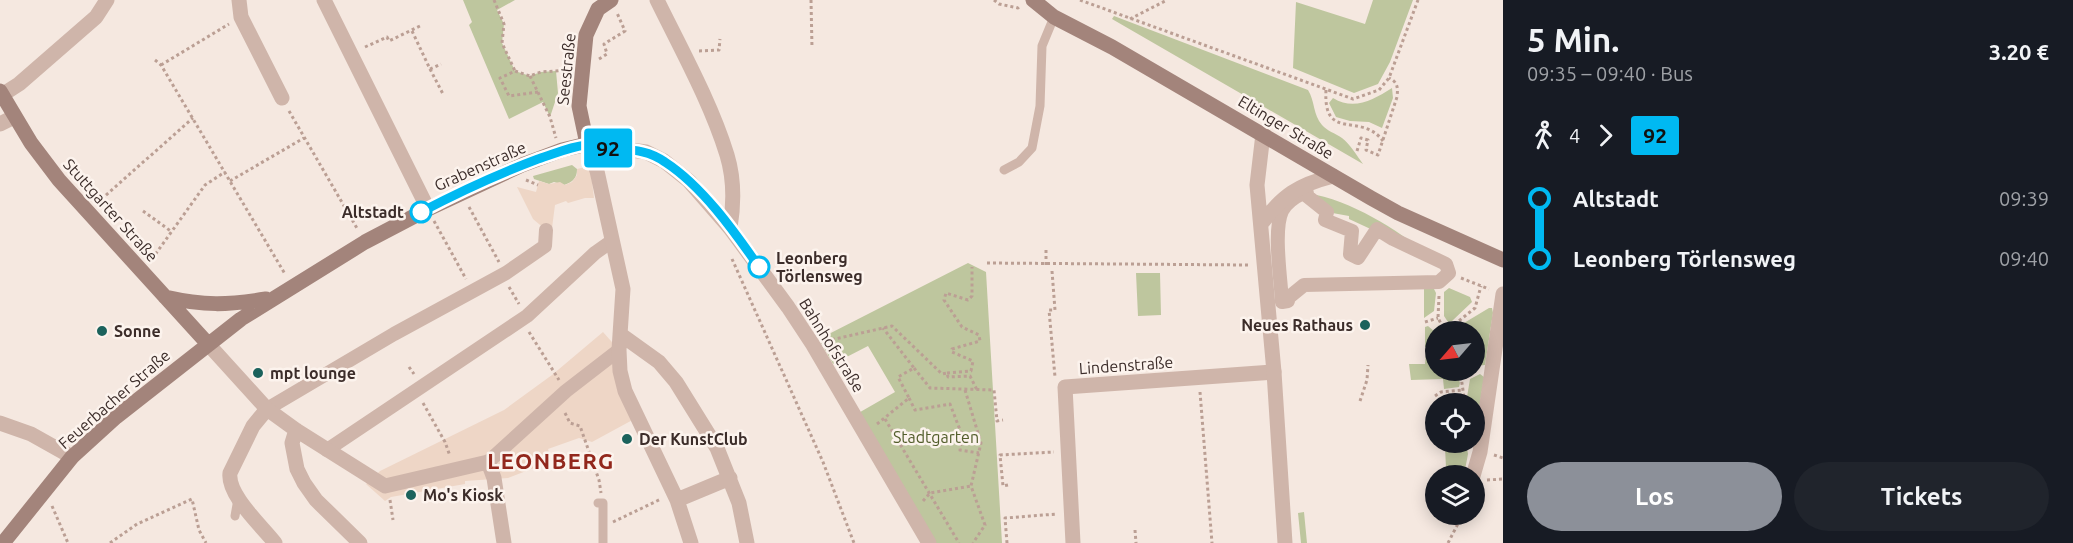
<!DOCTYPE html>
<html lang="de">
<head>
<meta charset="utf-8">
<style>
	:root { --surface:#171b24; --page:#20242c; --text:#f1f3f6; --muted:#9ea1a6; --accent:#8c9099 }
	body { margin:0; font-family:Ubuntu,sans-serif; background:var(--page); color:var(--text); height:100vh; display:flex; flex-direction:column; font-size:22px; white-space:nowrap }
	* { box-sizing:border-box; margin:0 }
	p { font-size:20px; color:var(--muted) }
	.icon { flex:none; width:33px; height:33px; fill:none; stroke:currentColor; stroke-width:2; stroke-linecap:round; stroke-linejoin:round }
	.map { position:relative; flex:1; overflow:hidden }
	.details { display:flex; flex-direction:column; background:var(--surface); width:570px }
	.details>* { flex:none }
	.badge { padding:0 12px; border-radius:4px; font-size:21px; line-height:39px }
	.needle { width:39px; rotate:242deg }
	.tools { position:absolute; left:1425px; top:321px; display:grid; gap:12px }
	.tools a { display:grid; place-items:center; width:60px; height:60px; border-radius:50%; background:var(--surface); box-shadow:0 3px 15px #0003; font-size:30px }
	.map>.badge { position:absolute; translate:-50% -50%; box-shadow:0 0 0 3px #fff }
	.legs { display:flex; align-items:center; gap:9px; height:66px; padding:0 24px; font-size:20px }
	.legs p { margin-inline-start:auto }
	.overview { display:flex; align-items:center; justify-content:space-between; height:102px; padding:0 24px }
	h1 { font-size:33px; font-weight:700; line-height:45px }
	.primary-button { display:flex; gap:12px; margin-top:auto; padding:12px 24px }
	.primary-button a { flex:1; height:69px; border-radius:36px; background:var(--accent); color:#fff; font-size:24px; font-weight:700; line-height:69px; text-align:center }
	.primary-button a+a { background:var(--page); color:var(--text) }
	ul { padding:0 24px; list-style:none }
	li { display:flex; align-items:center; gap:21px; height:60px; font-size:22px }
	li i { display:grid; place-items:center; width:9px; height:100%; margin:0 8px; background:currentColor }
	li i::after { content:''; width:15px; height:15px; margin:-8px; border:4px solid; border-radius:50%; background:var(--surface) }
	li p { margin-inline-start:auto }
	li:first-child i { background:linear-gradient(#0000 50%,currentColor 0) }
	li:last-child i { background:linear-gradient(currentColor 50%,#0000 0) }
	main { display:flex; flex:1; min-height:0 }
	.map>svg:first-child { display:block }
	.green { fill:#bec69e }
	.plaza { fill:#eed6c6 }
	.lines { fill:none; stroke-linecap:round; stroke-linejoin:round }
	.path { stroke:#bb9f94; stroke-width:3; stroke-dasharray:3 3; stroke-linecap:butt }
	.service { stroke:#cfb5aa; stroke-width:9 }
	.pedestrian { stroke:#cfb5aa; stroke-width:14 }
	.minor { stroke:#cfb5aa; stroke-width:15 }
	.tertiary { stroke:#cfb5aa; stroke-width:15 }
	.secondary { stroke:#a3847b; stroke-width:15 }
	.line-1-casing { stroke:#fff; stroke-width:14 }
	.line-1 { stroke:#00b9f2; stroke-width:9 }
	.stop-1-dot { fill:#fff; stroke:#00b9f2; stroke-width:3 }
	.poi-dot { fill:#1b625c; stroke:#fcf3ed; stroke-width:2 }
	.labels { text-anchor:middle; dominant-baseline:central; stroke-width:5; stroke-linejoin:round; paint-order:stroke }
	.street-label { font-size:16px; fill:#3c2d2a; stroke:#fcf3ed }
	.stop-label { font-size:16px; font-weight:bold; fill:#3c2d2a; stroke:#fcf3ed; text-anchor:end }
	.poi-label { font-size:16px; font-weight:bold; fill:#3c2d2a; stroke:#fcf3ed; text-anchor:start }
	.park-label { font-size:16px; fill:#525d2b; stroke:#fcf3ed }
	.district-label { font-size:22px; font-weight:bold; letter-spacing:1.5px; fill:#92271c; stroke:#fcf3ed }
</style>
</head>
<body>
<main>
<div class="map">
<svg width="1503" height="543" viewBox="0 0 1503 543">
	<rect width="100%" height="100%" fill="#f5e8e0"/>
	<path class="green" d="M463,0H515L497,10L504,24L502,43L515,71L530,76L541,72L556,71L558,93L550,117L543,102L509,119L469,25L472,22Z
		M1373,0H1413L1390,62L1378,84L1354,93L1293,68L1296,2L1365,24Z
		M1114,16L1308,90C1315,101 1313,115 1322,125C1327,131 1335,133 1342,138C1350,144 1357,156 1363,164L1112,19Z
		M1392,88L1393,98L1382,128L1369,122L1350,121L1336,117L1329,103L1333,98C1354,111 1373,100 1392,88Z
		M572,165L577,169C577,178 573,182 564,185L554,182L549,184L534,179L533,176Z
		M1307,193C1354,201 1397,230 1433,258L1349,219V216L1327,212Z
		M968,263L986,272L1002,543H929L855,415L895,392L868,346L833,364L819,339Z
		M1136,273H1160L1161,315L1138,316Z
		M1428,287L1434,289L1436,293L1434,311L1424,318V288Z
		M1449,288L1470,297L1472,302L1452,321L1448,322L1444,316V292Z
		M1489,308H1492L1493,313L1485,365L1475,366L1474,332L1457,330L1459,326Z
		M1428,326L1435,332V347H1425V327Z
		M1435,351L1436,370L1456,371L1460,383L1459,387L1444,389L1443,379L1411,380L1409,364H1425L1426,352Z
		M1480,374L1484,377L1476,430H1475L1474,404L1468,403L1467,397L1470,379Z
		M1457,443H1466L1468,454L1464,475H1458L1457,467H1446L1445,448H1457Z
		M1304,512L1307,543H1301L1298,513Z"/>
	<path class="plaza" d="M590,166L594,198H585L568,203L566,201L555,205L552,228L546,230L533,219L517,187L536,192L539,181L549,184L560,182L565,185L572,182L577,175V169Z
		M603,332L619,350L638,417L592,442L579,438L548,449L552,461L508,478L465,481V484L391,497L385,501L366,484L380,471L504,410L552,375Z"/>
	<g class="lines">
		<path class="path" d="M494,0L504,24L502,43L515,71
			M811,0L812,48
			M994,0L999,4L1018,8L1019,7
			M1080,0L1353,99L1379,90L1389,78L1418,0
			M1130,19L1167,0
			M412,31L430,69L441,64
			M365,47L387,37L389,41L422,25
			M699,51L719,50L720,39
			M599,59L607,54L604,44L625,31L617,13
			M155,60L161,65L285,274
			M161,65L229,24
			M430,69L443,94
			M530,76L550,117L556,138
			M1326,90C1323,143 1361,111 1383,141
			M538,92L509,96L500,78L515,71L530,76L541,72L569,70
			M289,111L358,230
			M1357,151L1361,138L1368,140L1366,150L1378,155L1397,97C1398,88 1398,82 1389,78
			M526,180L538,185
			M230,181L304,138
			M97,203L193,118
			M469,207L499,262
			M143,211L172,232
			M434,221L466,279
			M152,259L205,185L225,172
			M732,259L823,462L854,543
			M987,263L1249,265
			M1046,265V248
			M1052,271L1055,310H1049L1055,377
			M1461,278L1489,289
			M509,287L519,304
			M1439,296L1438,318L1445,331
			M1425,322L1438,318
			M529,332L559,380
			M1445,332L1475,308L1481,286
			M826,341L892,326L942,374L947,373L948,377L970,376L977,390
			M1425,350L1436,349
			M409,367L414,374
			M914,368L930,388L994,390L997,421L1003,420
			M1460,370L1465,404
			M947,373L971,371L973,361L952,352V349L980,341L979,335L962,327L944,300L946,293L968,300L972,296V267
			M1461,373L1474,370
			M965,390L981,443L971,486L985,525L973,543
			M1200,392L1212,543
			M1435,396L1441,392L1463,390
			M909,398L915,410L950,404L962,435L960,450L979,453
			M1360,401L1367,380L1368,365
			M423,403L445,442L450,456
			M565,413L570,423L580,426L599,480L601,493
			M885,419L959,543
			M877,424L909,398L898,377L914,368L883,328
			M1494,455L1503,458
			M1439,475L1440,476
			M1487,480L1503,479
			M1008,485L1003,486L1000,455L1054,452
			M390,500L393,520
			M923,501L930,493L971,486
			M52,506L68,543
			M613,522L661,499
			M1135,530L1136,543
			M110,543L137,524L192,499L199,530L206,543
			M1007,543L1005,518L1057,514
			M1448,543L1463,514"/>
		<path class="service" d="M1004,170L1019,162L1032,148L1040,106L1042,46L1054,17
			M598,503H603V543
			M235,516L238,499"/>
		<path class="pedestrian" d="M1303,193H1307V196L1327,212L1325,220L1352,231L1350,254L1358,258L1377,229L1393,239L1446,264L1449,273L1439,282L1304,285L1288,298V301L1282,302C1281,280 1273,230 1282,211C1286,203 1295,197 1303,193Z
			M267,409L394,334L506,273L545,246L546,230
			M327,450L527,316L595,253L612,241
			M488,462L566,391L619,350"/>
		<path class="minor" d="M239,0L241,17L282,98
			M324,0L428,209
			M657,0C681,49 711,103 727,155C734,178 734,204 730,228
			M2,95L19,84L96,17L107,0
			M0,124L14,117
			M587,144L597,171L623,289L619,350L620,371L625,391L677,500L691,543
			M620,334L659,362L676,382L717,448L739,503L747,543
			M208,344L267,409L296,430L385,486L488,462L494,478L504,543
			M267,409L253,426L230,473C227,495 262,526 275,543
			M0,423L31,434L72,457
			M296,430L292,443L297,469L304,483L316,500L360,543
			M1473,476L1480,452L1503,294
			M677,500L730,478
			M1073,543L1065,387L1274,372"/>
		<path class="tertiary" d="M1263,134L1257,185L1274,372L1285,543
			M587,144L646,152L664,161L689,181L730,228L788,307L813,345L929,543
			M1261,224C1283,195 1298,185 1333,176"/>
		<path class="secondary" d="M1033,0L1054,17L1112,47L1371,198L1398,213L1503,260
			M0,91L31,143L59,180L208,344
			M165,297C205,306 227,305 266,299
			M3,543L72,457L116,417L241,319L365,242L428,209L522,165L562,150L587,144L579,106L586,35L598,9L611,0"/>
	</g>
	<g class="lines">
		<g class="line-1-casing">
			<path id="line-1" d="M421,212C459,192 498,174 538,159C554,154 569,147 586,145C594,144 600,148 608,148C629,150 647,149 665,162C702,186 734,231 759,267"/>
		</g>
		<use href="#line-1" class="line-1"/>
	</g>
	<g class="stop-1-dot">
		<circle cx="421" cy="212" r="10"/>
		<circle cx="759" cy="267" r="10"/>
	</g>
	<g class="poi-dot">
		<circle cx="1365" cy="325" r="6"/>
		<circle cx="102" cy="331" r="6"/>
		<circle cx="258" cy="373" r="6"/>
		<circle cx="627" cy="439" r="6"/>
		<circle cx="411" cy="495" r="6"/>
	</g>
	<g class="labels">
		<g class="street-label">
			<text transform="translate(566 69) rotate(-84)">Seestraße</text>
			<text transform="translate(1286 127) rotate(31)">Eltinger Straße</text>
			<text transform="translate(480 166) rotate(-24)">Grabenstraße</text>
			<text transform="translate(111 210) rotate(48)">Stuttgarter Straße</text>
			<text transform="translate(832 345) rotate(58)">Bahnhofstraße</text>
			<text transform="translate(1126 365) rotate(-4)">Lindenstraße</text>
			<text transform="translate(114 399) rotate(-41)">Feuerbacher Straße</text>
		</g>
		<g class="stop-label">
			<text x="404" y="212">Altstadt</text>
			<text x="776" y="258" text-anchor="start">Leonberg<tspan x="776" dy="18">Törlensweg</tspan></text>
		</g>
		<g class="poi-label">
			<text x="1353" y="325" text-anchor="end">Neues Rathaus</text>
			<text x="114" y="331">Sonne</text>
			<text x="270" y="373">mpt lounge</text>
			<text x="639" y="439">Der KunstClub</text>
			<text x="423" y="495">Mo's Kiosk</text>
		</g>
		<g class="park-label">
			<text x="936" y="437">Stadtgarten</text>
		</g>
		<g class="district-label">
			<text x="551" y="460">LEONBERG</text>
		</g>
	</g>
</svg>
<div class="tools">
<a><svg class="needle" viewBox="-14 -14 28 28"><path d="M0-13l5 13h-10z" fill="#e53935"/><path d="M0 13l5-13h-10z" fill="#9ea1a6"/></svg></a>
<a><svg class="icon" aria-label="locate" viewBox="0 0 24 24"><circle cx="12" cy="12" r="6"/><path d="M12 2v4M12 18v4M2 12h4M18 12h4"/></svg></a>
<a><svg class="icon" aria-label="layers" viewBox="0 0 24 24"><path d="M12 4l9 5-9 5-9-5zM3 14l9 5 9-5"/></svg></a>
</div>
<b class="badge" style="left:608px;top:148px;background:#00b9f2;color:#111">92</b>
</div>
<section class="details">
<div class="overview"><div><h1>5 Min.</h1><p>09:35 – 09:40 · Bus</p></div><b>3.20 €</b></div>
<div class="legs"><svg class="icon" aria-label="walk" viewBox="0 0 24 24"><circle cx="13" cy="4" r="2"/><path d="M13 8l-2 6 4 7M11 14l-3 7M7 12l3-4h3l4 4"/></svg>4<svg class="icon" aria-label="forward" viewBox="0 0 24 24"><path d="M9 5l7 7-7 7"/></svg><b class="badge" style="background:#00b9f2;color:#111">92</b></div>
<ul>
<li><i style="color:#00b9f2"></i><b>Altstadt</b><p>09:39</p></li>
<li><i style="color:#00b9f2"></i><b>Leonberg Törlensweg</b><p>09:40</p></li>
</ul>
<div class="primary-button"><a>Los</a><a>Tickets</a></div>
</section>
</main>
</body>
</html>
